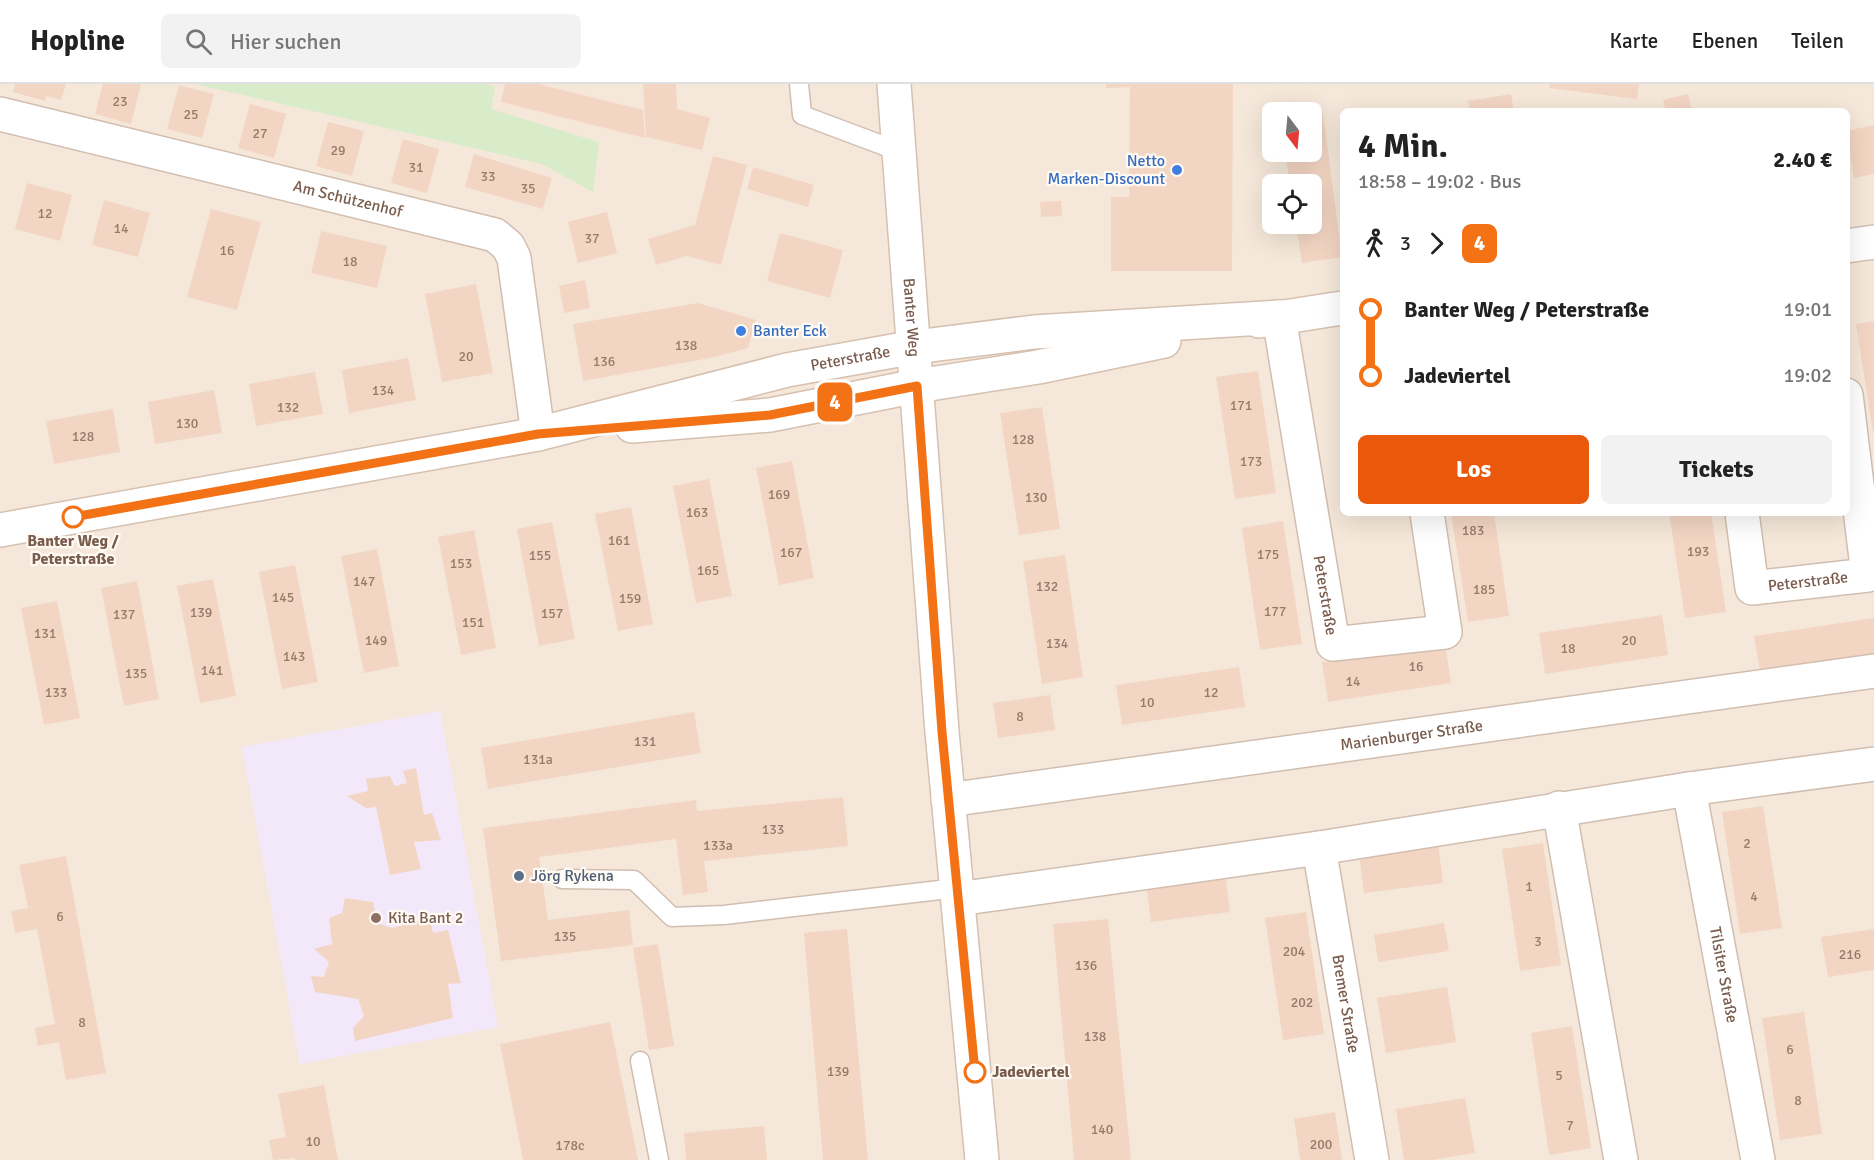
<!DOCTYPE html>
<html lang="de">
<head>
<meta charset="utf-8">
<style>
	:root { --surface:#fff; --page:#f2f2f2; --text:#222; --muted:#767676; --line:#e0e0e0; --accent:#ea580c }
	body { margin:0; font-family:Signika,sans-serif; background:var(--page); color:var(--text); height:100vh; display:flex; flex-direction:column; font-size:22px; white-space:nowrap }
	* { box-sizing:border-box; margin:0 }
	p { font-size:20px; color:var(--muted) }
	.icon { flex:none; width:33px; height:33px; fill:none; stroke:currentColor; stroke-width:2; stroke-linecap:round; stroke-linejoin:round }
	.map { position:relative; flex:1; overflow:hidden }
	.side { position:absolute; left:1340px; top:24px; width:510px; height:408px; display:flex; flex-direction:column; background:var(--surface); border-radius:9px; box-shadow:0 6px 24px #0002 }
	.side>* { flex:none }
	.badge { padding:0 12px; border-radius:9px; font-size:21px; line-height:39px }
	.needle { width:39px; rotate:164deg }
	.controls { position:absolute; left:1262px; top:18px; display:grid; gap:12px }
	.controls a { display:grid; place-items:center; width:60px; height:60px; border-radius:9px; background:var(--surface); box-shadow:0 6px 24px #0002; font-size:30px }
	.map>.badge { position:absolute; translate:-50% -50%; box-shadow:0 0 0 3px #fff }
	.legs { display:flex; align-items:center; gap:9px; height:66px; padding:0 18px; font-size:20px }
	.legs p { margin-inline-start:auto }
	.head { display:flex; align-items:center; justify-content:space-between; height:102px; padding:0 18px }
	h1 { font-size:33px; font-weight:800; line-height:45px }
	.action { display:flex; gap:12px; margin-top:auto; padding:12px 18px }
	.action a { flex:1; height:69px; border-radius:9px; background:var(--accent); color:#fff; font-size:24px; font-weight:800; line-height:69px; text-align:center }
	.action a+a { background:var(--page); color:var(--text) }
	ul { padding:0 18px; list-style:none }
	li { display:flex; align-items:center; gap:21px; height:66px; font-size:22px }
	li i { display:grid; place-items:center; width:9px; height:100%; margin:0 8px; background:currentColor }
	li i::after { content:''; width:15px; height:15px; margin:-8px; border:4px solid; border-radius:50%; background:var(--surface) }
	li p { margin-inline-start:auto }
	li:first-child i { background:linear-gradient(#0000 50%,currentColor 0) }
	li:last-child i { background:linear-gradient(currentColor 50%,#0000 0) }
	header { display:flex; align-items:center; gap:36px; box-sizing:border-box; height:84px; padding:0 30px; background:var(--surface); border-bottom:2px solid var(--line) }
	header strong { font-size:28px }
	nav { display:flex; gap:33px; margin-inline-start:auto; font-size:21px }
	.search { width:420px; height:54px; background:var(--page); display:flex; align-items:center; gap:15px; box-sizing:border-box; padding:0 21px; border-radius:9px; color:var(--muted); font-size:22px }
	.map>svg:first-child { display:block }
	.residential { fill:#f5e8da; fill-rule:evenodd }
	.education { fill:#f3e8fa }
	.green { fill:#d8ecc9 }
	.building { fill:#f3d5c3 }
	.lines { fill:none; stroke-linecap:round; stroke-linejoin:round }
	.lane-casing { stroke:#d1beb0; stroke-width:21 }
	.street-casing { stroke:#d1beb0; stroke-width:36 }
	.secondary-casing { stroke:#d6c0b0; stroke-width:36 }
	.lane { stroke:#fff; stroke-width:18 }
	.street { stroke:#fff; stroke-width:33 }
	.secondary { stroke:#fff; stroke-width:33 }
	.line-1-casing { stroke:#fff; stroke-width:14 }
	.line-1 { stroke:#f47216; stroke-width:9 }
	.shop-dot { fill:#3f7fe0; stroke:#fffaf3; stroke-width:2 }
	.stop-1-dot { fill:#fff; stroke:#f47216; stroke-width:3 }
	.service-dot { fill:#5c6f8a; stroke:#fffaf3; stroke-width:2 }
	.education-dot { fill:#8d6e63; stroke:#fffaf3; stroke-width:2 }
	.labels { text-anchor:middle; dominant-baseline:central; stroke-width:4.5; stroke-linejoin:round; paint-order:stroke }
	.number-label { font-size:14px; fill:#987a6a }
	.shop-label { font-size:16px; fill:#366cbe; stroke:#fffaf3; text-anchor:end }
	.street-label { font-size:16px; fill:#7a5c4d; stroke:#fffaf3 }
	.stop-label { font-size:16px; font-weight:bold; fill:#7a5c4d; stroke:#fffaf3 }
	.service-label { font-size:16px; fill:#4e5e75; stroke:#fffaf3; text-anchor:start }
	.education-label { font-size:16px; fill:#785e54; stroke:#fffaf3; text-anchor:start }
</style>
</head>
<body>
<header>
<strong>Hopline</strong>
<div class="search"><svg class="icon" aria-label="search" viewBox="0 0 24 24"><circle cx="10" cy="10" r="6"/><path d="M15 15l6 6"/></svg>Hier suchen</div>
<nav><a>Karte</a><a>Ebenen</a><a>Teilen</a></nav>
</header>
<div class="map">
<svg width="1874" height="1076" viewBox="0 0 1874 1076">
	<rect width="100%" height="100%" fill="#fdf6ec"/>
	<path class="residential" d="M0,0H1874V1076H0ZM1342,27H1846V429H1342ZM1272,28H1311V68H1272ZM1272,100H1311V140H1272Z"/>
	<path class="education" d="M440,627L498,943L300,980L242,663Z"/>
	<path class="green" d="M195,0H485L495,3L491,25L599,58L593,108L542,80Z"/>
	<path class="building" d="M15,0H66L61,16L46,12L45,17L13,8Z
		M103,0H141L131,40L95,30Z
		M505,0H538L643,26L645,54L501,18Z
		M643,0H676L677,25L710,34L702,66L646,53Z
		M1106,0H1233L1232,187H1111V113H1129L1130,3L1106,4Z
		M1550,0H1639L1637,15L1549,4Z
		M179,1L214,10L202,54L167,45Z
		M1511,10L1514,27H1470L1468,17Z
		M1688,10L1692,27H1666L1663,16Z
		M250,20L286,30L274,74L238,64Z
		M1322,22L1342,173L1302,179L1296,140H1311V100H1290L1285,68H1311V28L1290,27Z
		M328,38L364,47L352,92L316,82Z
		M1874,41V90L1854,94L1846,47Z
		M403,55L439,65L427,109L391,99Z
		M474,70L552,94L543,125L465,103Z
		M713,72L747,81L721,181L687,172L656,181L648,155L695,141Z
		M753,83L814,101L808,123L747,105Z
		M27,99L72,111L60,157L15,145Z
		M104,116L150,129L138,173L92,161Z
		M1061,117L1062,132L1041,133L1040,118Z
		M211,125L261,138L237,226L187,213Z
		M607,128L617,169L578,179L568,138Z
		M321,147L387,162L377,204L311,189Z
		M780,149L843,166L830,214L767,197Z
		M585,196L590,224L564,229L559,202Z
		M476,200L493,289L442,298L425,210Z
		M698,219L756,236L748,264L710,274L583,297L573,240Z
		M1874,237V348H1873L1856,240Z
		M408,274L416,316L349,329L342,286Z
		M1258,287L1276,409L1235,415L1216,293Z
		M315,288L323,330L256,342L249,300Z
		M214,306L222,349L155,360L148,318Z
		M1042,323L1060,445L1019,451L1000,329Z
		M113,325L120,368L54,380L46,337Z
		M792,377L814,494L779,501L756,384Z
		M709,395L732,512L696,519L673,402Z
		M631,423L653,540L618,547L595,430Z
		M1451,429H1494L1509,532L1468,538Z
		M1669,429H1711L1726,528L1685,534Z
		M1283,437L1302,560L1260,566L1242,444Z
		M552,438L575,555L539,562L517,445Z
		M474,446L496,564L461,571L438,453Z
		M377,465L399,582L364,589L341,472Z
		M1065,471L1083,593L1042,600L1023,477Z
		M295,481L318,598L282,605L259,488Z
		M213,495L236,612L200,619L177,502Z
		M137,497L159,615L124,622L101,504Z
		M57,517L80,634L44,641L21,524Z
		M1662,531L1668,571L1545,590L1539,549Z
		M1874,534V575L1761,592L1754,552Z
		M1445,559L1451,599L1328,618L1322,578Z
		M1239,583L1245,623L1122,641L1116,601Z
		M1050,611L1055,646L998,654L993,619Z
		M694,628L701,669L488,705L481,664Z
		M416,684L424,731L432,729L441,756L414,758L421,785L390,791L376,723L366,724L347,712L368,707L366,695L390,692L395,702L407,699L403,687Z
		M843,713L848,762L704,777L708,808L683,811L676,755L539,773L548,836L629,826L633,861L501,877L483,744L696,716L697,727Z
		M1763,722L1782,844L1740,850L1722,728Z
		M1438,759L1443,799L1364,809L1359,769Z
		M1543,759L1561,881L1520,887L1502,765Z
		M66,772L106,989L66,996L59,958L38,962L35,944L55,940L37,845L15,849L11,827L28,824L19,781Z
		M1225,788L1230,828L1151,838L1146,799Z
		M345,814L373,818L377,839L392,844L430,834L433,849L448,846L461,899L448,900L453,934L355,957L353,944L364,932L358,915L315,908L311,892L324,893L329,878L314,865L332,860L329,834L342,829Z
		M1306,828L1324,950L1283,956L1265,834Z
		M1108,835L1131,1076H1074L1053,840Z
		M1444,839L1449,867L1378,878L1374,851Z
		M847,845L868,1076H823L804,849Z
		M1874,845V886L1828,893L1821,853Z
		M658,860L674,962L649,966L633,864Z
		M1447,903L1456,958L1386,969L1377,914Z
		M1804,928L1822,1050L1780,1056L1762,934Z
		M610,938L638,1076H523L500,960Z
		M1572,942L1591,1064L1549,1071L1531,949Z
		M324,1001L338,1076H295V1074L273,1076L269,1056L286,1053L278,1010Z
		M1465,1014L1475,1069L1433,1076H1404L1396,1025Z
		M1335,1028L1342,1076H1300L1294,1035Z
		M764,1042L767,1076H686L684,1049Z"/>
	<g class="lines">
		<g class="lane-casing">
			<path id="lane" d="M799,0L802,31L898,67
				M562,795L634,796L672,833L724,831L957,804
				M640,977L659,1076"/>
		</g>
		<g class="street-casing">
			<g id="street">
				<path id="s1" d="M0,30L495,151L508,162L514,174L538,350"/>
				<path id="s2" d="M1279,233L1333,560L1445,548L1427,429"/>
				<path id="s3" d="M1742,429L1752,504L1868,491L1846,311"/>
				<path id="s4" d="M1689,705L1758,1076"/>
				<path id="s5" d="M948,716L1874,587"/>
				<path d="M1559,724L1621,1076"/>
				<path id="s6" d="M1319,764L1372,1076"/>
				<path d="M958,815L1319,764L1689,705L1874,680"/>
			</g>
		</g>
		<g class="secondary-casing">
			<g id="secondary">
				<path id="s7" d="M894,0L942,648L982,1076"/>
				<path d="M1846,162L1874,158"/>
				<path d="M1259,237L1342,224"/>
				<path d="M632,342L770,331L917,302L1038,283L1164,257"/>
				<path id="s8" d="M0,446L538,350L787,286L915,263L1034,248L1279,233"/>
			</g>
		</g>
		<use href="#lane" class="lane"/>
		<use href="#street" class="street"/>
		<use href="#secondary" class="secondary"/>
	</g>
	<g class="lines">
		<g class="line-1-casing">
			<path id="line-1" d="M73,433L538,350L770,331L917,302L942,648L975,988"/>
		</g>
		<use href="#line-1" class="line-1"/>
	</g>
	<g class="shop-dot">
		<circle cx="1177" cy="86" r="6"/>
		<circle cx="741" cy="247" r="6"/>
	</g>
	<g class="stop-1-dot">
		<circle cx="73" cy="433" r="10"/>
		<circle cx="975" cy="988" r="10"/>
	</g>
	<circle class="service-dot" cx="519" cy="792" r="6"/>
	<circle class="education-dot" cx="376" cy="834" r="6"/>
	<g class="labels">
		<g class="number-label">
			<text x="120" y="17">23</text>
			<text x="191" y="30">25</text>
			<text x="260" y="49">27</text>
			<text x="338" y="66">29</text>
			<text x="416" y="83">31</text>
			<text x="488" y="92">33</text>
			<text x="528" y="104">35</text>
			<text x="45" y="129">12</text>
			<text x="121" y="144">14</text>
			<text x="592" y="154">37</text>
			<text x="227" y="166">16</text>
			<text x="350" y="177">18</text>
			<text x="686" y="261">138</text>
			<text x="466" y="272">20</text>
			<text x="604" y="277">136</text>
			<text x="383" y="306">134</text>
			<text x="1241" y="321">171</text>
			<text x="288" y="323">132</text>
			<text x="187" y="339">130</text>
			<text x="83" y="352">128</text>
			<text x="1023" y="355">128</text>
			<text x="1251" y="377">173</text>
			<text x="779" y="410">169</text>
			<text x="1036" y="413">130</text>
			<text x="697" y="428">163</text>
			<text x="1473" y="446">183</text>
			<text x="619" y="456">161</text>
			<text x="1698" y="467">193</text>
			<text x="791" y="468">167</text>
			<text x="1268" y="470">175</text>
			<text x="540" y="471">155</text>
			<text x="461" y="479">153</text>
			<text x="708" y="486">165</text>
			<text x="364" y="497">147</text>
			<text x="1047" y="502">132</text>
			<text x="1484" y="505">185</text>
			<text x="283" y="513">145</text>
			<text x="630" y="514">159</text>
			<text x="1275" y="527">177</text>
			<text x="201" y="528">139</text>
			<text x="552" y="529">157</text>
			<text x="124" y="530">137</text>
			<text x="473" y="538">151</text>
			<text x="45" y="549">131</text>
			<text x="376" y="556">149</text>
			<text x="1629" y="556">20</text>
			<text x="1057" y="559">134</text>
			<text x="1568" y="564">18</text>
			<text x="294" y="572">143</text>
			<text x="1416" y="582">16</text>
			<text x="212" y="586">141</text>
			<text x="136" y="589">135</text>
			<text x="1353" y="597">14</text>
			<text x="56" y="608">133</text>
			<text x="1211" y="608">12</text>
			<text x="1147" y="618">10</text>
			<text x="1020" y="632">8</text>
			<text x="645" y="657">131</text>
			<text x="538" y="675">131a</text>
			<text x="773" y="745">133</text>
			<text x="1747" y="759">2</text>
			<text x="718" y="761">133a</text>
			<text x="1529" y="802">1</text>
			<text x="1754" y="812">4</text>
			<text x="60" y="832">6</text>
			<text x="565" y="852">135</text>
			<text x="1538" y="857">3</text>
			<text x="1294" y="867">204</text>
			<text x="1850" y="870">216</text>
			<text x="1086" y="881">136</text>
			<text x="1302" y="918">202</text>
			<text x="82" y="938">8</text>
			<text x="1095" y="952">138</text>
			<text x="1790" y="965">6</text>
			<text x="838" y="987">139</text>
			<text x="1559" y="991">5</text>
			<text x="1798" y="1016">8</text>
			<text x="1570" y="1041">7</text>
			<text x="1102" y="1045">140</text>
			<text x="313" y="1057">10</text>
			<text x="1321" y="1060">200</text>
			<text x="570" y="1061">178c</text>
		</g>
		<g class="shop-label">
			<text x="1165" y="77">Netto<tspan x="1165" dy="18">Marken-Discount</tspan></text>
			<text x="753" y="247" text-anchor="start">Banter Eck</text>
		</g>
		<g class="street-label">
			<text stroke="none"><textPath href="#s1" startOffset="358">Am Schützenhof</textPath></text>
			<text stroke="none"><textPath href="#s7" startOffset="234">Banter Weg</textPath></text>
			<text stroke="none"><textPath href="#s8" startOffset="868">Peterstraße</textPath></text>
			<text stroke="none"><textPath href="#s3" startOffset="132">Peterstraße</textPath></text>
			<text stroke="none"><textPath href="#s2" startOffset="282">Peterstraße</textPath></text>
			<text stroke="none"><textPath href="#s5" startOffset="468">Marienburger Straße</textPath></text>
			<text stroke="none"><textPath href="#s4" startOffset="189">Tilsiter Straße</textPath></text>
			<text stroke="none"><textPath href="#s6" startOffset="158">Bremer Straße</textPath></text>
		</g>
		<g class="stop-label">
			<text x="73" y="457">Banter Weg /<tspan x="73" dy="18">Peterstraße</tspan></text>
			<text x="992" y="988" text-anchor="start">Jadeviertel</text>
		</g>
		<g class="service-label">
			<text x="531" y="792">Jörg Rykena</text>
		</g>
		<g class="education-label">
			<text x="388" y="834">Kita Bant 2</text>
		</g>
	</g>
</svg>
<div class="controls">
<a><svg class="needle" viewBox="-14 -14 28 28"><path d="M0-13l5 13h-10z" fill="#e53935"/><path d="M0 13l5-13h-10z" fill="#767676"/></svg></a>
<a><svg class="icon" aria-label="locate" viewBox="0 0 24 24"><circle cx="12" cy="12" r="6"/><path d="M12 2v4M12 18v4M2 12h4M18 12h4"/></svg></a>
</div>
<b class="badge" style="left:835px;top:318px;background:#f47216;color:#fff">4</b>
<section class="side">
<div class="head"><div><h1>4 Min.</h1><p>18:58 – 19:02 · Bus</p></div><b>2.40 €</b></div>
<div class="legs"><svg class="icon" aria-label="walk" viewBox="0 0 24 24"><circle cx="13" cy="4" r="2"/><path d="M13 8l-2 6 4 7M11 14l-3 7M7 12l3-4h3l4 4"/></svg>3<svg class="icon" aria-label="forward" viewBox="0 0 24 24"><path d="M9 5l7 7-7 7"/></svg><b class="badge" style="background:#f47216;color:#fff">4</b></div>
<ul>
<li><i style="color:#f47216"></i><b>Banter Weg / Peterstraße</b><p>19:01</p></li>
<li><i style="color:#f47216"></i><b>Jadeviertel</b><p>19:02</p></li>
</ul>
<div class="action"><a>Los</a><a>Tickets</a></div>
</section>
</div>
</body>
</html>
